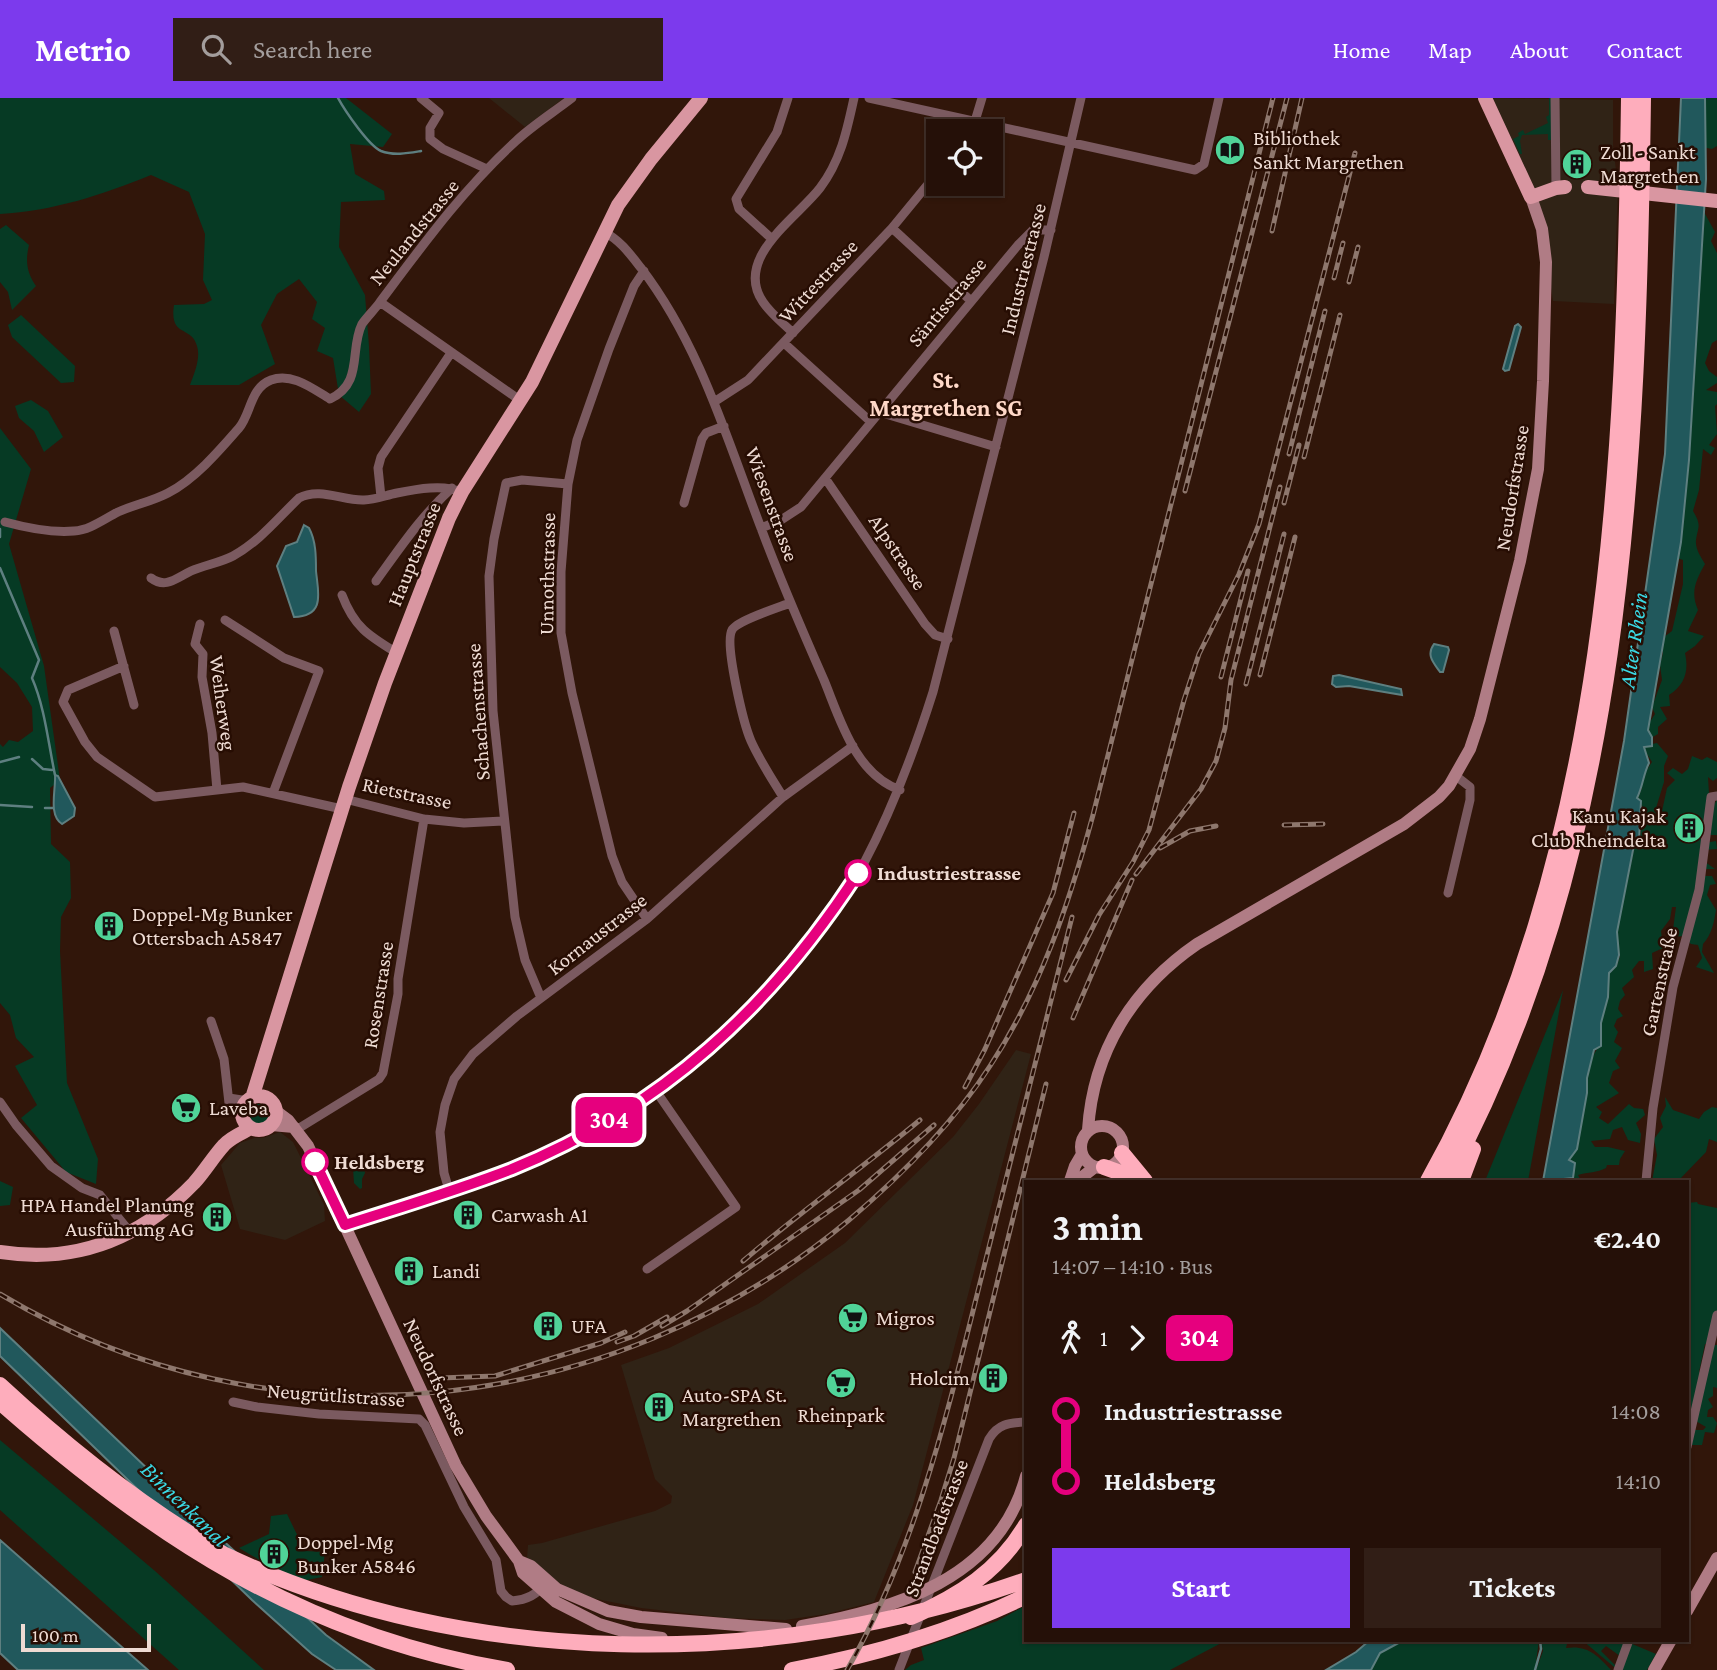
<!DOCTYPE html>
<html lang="en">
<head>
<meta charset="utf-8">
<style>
	:root { --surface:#251008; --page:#311e16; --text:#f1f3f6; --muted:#a39d9c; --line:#423029; --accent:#7c3aed }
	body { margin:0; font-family:"Crimson Pro",serif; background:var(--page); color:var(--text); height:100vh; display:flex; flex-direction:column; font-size:26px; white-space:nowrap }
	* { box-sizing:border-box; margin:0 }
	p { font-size:23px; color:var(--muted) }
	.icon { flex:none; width:38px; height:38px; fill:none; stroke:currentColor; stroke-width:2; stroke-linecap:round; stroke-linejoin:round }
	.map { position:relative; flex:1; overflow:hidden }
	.side { position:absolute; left:1024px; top:1082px; width:665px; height:462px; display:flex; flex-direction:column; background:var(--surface); border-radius:0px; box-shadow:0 2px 5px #0004,0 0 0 2px var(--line) }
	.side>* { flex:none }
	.badge { padding:0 14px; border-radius:10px; font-size:24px; line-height:46px }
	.buttons { position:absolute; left:926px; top:21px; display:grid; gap:14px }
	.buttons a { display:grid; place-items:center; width:77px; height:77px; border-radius:0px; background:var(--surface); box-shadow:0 2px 5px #0004,0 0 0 2px var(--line); font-size:35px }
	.scale { position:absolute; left:21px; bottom:18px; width:130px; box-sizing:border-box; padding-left:7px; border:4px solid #eedbd3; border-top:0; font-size:19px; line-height:24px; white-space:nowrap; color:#eedbd3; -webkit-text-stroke:5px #270d03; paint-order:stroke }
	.map>.badge { position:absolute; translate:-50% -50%; box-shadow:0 0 0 4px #fff }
	.legs { display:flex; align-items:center; gap:10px; height:77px; padding:0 28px; font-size:23px }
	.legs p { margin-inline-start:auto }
	.headline { display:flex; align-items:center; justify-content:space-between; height:119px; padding:0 28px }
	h1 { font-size:38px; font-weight:700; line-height:52px }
	.primary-button { display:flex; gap:14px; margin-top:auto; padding:14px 28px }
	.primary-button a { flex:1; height:80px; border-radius:0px; background:var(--accent); color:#fff; font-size:28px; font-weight:700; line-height:80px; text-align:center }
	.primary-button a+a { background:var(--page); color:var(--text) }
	ul { padding:0 28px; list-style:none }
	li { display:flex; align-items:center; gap:24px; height:70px; font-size:26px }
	li i { display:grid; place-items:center; width:10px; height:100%; margin:0 9px; background:currentColor }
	li i::after { content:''; width:18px; height:18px; margin:-9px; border:5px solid; border-radius:50%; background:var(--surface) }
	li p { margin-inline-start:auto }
	li:first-child i { background:linear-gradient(#0000 50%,currentColor 0) }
	li:last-child i { background:linear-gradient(currentColor 50%,#0000 0) }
	header { display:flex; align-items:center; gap:42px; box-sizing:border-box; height:98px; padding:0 35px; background:var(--accent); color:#fff }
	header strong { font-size:33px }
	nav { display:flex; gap:38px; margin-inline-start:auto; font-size:24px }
	.search { width:490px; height:63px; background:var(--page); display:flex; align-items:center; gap:18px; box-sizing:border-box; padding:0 24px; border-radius:0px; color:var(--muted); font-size:26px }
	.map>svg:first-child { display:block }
	.commercial { fill:#302316 }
	.green { fill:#063a24 }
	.water { fill:#21585c; stroke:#5e7f80; stroke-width:2 }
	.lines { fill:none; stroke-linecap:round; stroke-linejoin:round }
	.stream { stroke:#5e7f80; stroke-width:2.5 }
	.street { stroke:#7b5a60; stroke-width:9 }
	.secondary { stroke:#b07c85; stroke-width:12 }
	.primary { stroke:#d996a1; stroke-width:14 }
	.highway { stroke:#feadbc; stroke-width:16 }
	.rail-casing { stroke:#8e776d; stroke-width:5 }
	.rail { stroke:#270d03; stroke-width:2.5; stroke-dasharray:8; stroke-linecap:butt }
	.line-1-casing { stroke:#fff; stroke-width:16 }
	.line-1 { stroke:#e6007e; stroke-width:10 }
	.stop-1-dot { fill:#fff; stroke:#e6007e; stroke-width:3.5 }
	.labels { text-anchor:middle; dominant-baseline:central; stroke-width:5; stroke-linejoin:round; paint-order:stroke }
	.poi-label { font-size:21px; fill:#eedbd3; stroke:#270d03; text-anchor:start }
	.street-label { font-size:21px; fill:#eedbd3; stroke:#270d03 }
	.stop-label { font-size:21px; font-weight:bold; fill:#eedbd3; stroke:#270d03; text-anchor:start }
	.water-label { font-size:23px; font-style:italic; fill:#3ad9e4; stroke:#270d03 }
	.quarter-label { font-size:24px; font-weight:bold; fill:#ffd8c8; stroke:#270d03 }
</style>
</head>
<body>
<header>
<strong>Metrio</strong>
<div class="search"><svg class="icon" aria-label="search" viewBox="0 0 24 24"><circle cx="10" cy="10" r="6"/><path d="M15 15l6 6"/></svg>Search here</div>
<nav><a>Home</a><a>Map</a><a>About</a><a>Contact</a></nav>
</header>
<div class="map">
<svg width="1717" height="1572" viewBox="0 0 1717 1572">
	<rect width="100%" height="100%" fill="#31160a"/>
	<path class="commercial" d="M489,0H564L525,29Z
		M1485,0L1613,2V48L1618,88L1614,206L1553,203L1542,131Z
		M1016,952L1031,956L913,1407L874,1504L826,1516L785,1522L726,1520L641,1510L582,1498L564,1489L527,1460L528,1447L542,1445L655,1413L671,1405L672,1398L655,1381L621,1267L669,1250L758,1206L845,1145L953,1039L979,1006Z
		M280,1034L293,1044L298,1054L324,1107L325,1123L285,1142L240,1131L221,1067L240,1045L254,1040H263Z"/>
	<path class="green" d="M0,0H346L392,36L383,49L350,46L355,76L384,93L385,102L341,104L339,149L365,197L369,248L371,296L359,314L339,297L333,260L317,253L325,230L312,221L317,204L299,181L277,196L261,227L275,266L239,287H190C194,276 201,260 197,248C192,227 169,240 174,207L204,206L212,202L203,182L205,136L189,94L151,77C102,97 53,113 0,116Z
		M1549,0H1552V42H1548V36L1522,37L1520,43L1522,56H1520L1513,41L1519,38L1518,35L1523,32L1525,36L1548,25L1546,19L1549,17Z
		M1701,0H1717V48L1712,51L1702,49L1705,31L1699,15Z
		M1704,114L1715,134L1711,143L1717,155V242L1712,245L1705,265L1709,273L1717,279V285L1706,292L1717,294V306L1715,308L1717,336L1709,347L1715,350L1711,357L1703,351L1699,392L1693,413C1702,428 1698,428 1696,442C1695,451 1701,459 1705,466C1696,482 1690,494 1698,512L1688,533L1704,538L1695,548L1685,555C1689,573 1685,587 1669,597L1670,608L1660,609L1667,621L1658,629V636L1651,640L1648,627L1655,616L1652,609L1662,582L1660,567L1663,555L1660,542L1672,533L1683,486V462L1673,459L1678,430L1684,417L1687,385L1681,376V339L1692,331L1687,322V234L1698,225L1693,125Z
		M6,127L29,147C25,163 27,175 36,188L12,212L8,194L0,184V131Z
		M21,217L75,268L74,284L61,285L12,239L8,227Z
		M31,302L48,313L63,339L44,354L34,333L19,320L15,308Z
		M0,330L31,371L9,446L44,568L60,682L50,690L51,746L70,764L71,800L61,819L60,853L67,985L98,1061L96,1086L66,1074L21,1020L37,1007L15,968L34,959L16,940L10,917L0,905V646L3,649L9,642L18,644L33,633L32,609L17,585L0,569Z
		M1657,645L1668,658L1664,668V684L1656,710L1662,713L1667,690L1675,682L1667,675L1673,670L1682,676L1688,671L1692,658L1702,662L1707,659L1717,664V680L1713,683L1708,679L1710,712L1717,702V737H1704V745L1716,743L1717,751L1704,752L1701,761L1715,771H1701L1702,778H1712L1716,786L1710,787L1707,797L1716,812C1714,824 1712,836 1703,846L1702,854L1714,875L1696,869L1702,860L1698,847L1691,846L1683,838L1672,839L1676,809H1672L1670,821L1661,833L1663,850L1652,855L1653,871L1644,874V863H1639L1632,872L1634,879L1622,890L1625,897L1620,903L1618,911L1623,918L1617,921L1614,928L1618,934L1614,944L1622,950L1615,963L1620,970L1613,973L1609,985L1619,995L1596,1009L1602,1014L1599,1020L1608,1026L1629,1006L1634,1010L1643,1011L1645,1017L1636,1025L1641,1036L1640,1045L1628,1042L1622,1029L1613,1032L1610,1041L1591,1043L1595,1049H1608L1625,1053L1620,1061L1619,1067H1607L1606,1070C1597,1075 1588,1074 1578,1077L1581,1083H1561L1573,1080L1569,1057L1577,1052L1582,1021L1578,1020L1586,1000C1582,984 1590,958 1601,946V929L1609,876L1617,867L1620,858L1616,837L1634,751L1640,743L1643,709L1637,702L1642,690V679L1652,664L1642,648Z
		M1563,892L1528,1083H1485Z
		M1665,999L1673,1012L1699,1021L1704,1014L1712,1009L1717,1010V1044L1709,1041L1706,1054L1678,1083L1666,1080V1083H1652L1657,1057L1654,1041L1663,1029L1660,1020L1666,1008Z
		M249 1016a10 10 0 1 1 20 0a10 10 0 1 1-20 0Z
		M363,1067L365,1075L362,1081V1090L360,1091L354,1085L353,1070Z
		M0,1083L13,1089L10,1107L0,1108Z
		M1697,1104L1698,1106L1717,1110V1223L1708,1246H1705L1699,1274H1701L1713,1247H1717V1290L1713,1289V1298L1708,1301L1713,1309L1708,1312L1707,1319H1713L1717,1325L1714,1335L1705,1334L1702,1347H1687L1692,1332H1703L1706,1329L1694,1322L1688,1325L1687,1329V1105Z
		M0,1342L155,1473L264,1572H179L0,1412Z
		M287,1416L305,1453L325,1454L322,1479L297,1484L239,1450L269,1436L271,1418Z
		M1025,1508L1026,1542H1227L1170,1572H905L911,1567L924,1562L921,1550L997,1523Z
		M1404,1542H1539L1535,1572H1371L1380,1555Z
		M1541,1542H1568L1566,1550C1588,1547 1597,1557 1611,1572H1536L1543,1553Z
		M1582,1542H1626L1620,1558L1606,1548L1601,1553L1616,1568L1614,1569Z
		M1630,1545L1656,1556L1647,1572H1620Z"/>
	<path class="water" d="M1681,0H1705L1706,81L1689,362L1681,444L1648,632L1652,639V648L1644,649L1649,665C1643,677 1643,688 1637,700L1641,703L1639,743L1634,747L1617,834L1619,857L1616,868L1609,875L1608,899L1601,925V948L1594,952L1587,980V995L1577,1051L1569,1062L1575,1065L1573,1080L1564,1081L1563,1083H1543L1624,643L1665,356Z
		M1518,226L1521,229L1509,272L1505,273L1503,271L1515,228Z
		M304,427L309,430C316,443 316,458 316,473C318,494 326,518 294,519L277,468L286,448L297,444Z
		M1434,546L1448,549L1449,552L1443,574H1440C1433,564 1426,557 1434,546Z
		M1339,577L1401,591L1402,597L1349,588L1336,589L1332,586L1333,578Z
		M55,677L58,678L75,710L74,718L62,726C48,717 56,692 55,677Z
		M0,1230L218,1438L326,1537L374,1572H336L312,1556L252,1502L0,1258Z
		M0,1442L148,1572H18L0,1555Z
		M1370,1542H1404L1380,1555L1371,1572H1326L1356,1554Z"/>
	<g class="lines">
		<path class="stream" d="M338,0C345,13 369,48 381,53C394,58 409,55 421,53
			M0,431V439
			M0,470L39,562L32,580C45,610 48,644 55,677
			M32,661L43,671L52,672
			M0,664L19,659
			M0,707L32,709
			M45,710H53
			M1535,1572L1541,1551L1540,1542"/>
		<path class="street" d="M421,0L439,15L430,30V41L443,51L487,71
			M869,0L1195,72L1204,66L1219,0
			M1555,0L1556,90
			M972,33L982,0
			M892,130L970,202
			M604,134C620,142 630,156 641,170C700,247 727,341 761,430C780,481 802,532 824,582C840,621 855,676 900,692
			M772,141L739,111L736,101L777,34L788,0
			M644,173L634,188L609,251L577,342L568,386L561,474V535L572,595L612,758L622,784L647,821
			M793,235C783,225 771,216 763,204C733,160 797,120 820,90C841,62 847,32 854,0
			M784,245L871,324
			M521,303L380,204C422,148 464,90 516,43C533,27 554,14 572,0
			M714,304L748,282L892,130L938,74
			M879,314L996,349
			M825,380L925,526L935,537L948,541
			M381,399L378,370L381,359L451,255
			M684,405L702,341L706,335L724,328
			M5,424C27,430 52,435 74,433C90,432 104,421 118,414C134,407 153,403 168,395C195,381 219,353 239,330C251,316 250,290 271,282C292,274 313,291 330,301C364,285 349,252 362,226C367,219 375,211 380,204
			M761,430L781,422L801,409L1018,147L1033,132H1051
			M151,480C166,491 176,480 191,473C204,467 220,465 233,458C259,444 278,420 299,400C320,389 343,403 364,402C376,402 386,397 397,395C417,391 443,386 462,394
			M376,483C400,450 422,417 452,390
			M342,497C354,529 369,538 397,555
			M225,522L284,560L319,573L273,695
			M200,526L195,546L203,556L202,579L212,635L217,692
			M114,533L134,607
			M124,568L68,592L63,604L85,644L97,659L155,699L243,689L342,711
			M783,699C772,681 760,663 751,643C744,627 724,546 732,532C736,523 780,509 790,505
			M345,701L424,721L464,725L503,723
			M1448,795L1470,702V689L1456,678
			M541,900L525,862L515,819L493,613L489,478L494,441L506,385L522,382L568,386
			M211,923L224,961L229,1005L242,1016
			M229,1000L248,1003
			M0,1004L16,1027L51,1068L82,1090L100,1097L130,1134
			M296,1032L379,981L383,975L398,896V881L424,721
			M1646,1083L1653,1010L1673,889L1699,792L1711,699L1717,698
			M449,1092L444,1075L440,1034L445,1007L454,981L473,956L517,918L647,821L783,699L853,648
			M345,1127C410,1106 478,1087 540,1058C639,1013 723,947 793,864C819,834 845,801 864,765C893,710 914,654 933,594L1044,159L1081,0
			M647,1171L736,1109L656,993
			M233,1304L257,1309L319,1316L419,1321L425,1327L464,1409L496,1462L501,1493L506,1499L512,1503C525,1502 537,1497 544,1486
			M1687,1349L1717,1217
			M899,1572L989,1341C998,1326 1008,1325 1026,1324
			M1618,1572L1629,1542"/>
		<path class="secondary" d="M276,1013L288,1022L308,1048L456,1368L486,1418L519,1463L523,1475L556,1504L599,1526L633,1536L662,1540
			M271,1027L294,1029
			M1081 1049a21 21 0 1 1 42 0a21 21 0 1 1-42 0Z
			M1088,1032C1093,953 1133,890 1197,846L1404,726L1439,699L1449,688L1470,651L1480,621L1520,463L1538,371L1543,283L1546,164L1542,131L1531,99
			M1070,1083L1075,1068L1082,1056
			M1077,1083L1095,1069
			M519,1463L531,1468L557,1491L608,1513L641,1519L786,1531
			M1687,1513L1717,1460
			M802,1528C894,1511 999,1482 1026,1378
			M1654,1572L1671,1542"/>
		<path class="primary" d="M1485,0L1531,99L1556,90L1565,89
			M1588,89L1717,103
			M242 1015a17 17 0 1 1 34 0a17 17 0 1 1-34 0Z
			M252,1000L349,689L385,585L449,420L462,394L532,284L618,107L651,61L701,0
			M0,1154C77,1166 141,1140 194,1085C205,1073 213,1059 224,1047C231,1039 242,1035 251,1030"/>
		<path class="highway" d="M1122,1055L1145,1083
			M1104,1069L1118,1074L1131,1083
			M1428,1083C1611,756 1624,366 1629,0
			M1446,1083C1625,752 1638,368 1643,0
			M1461,1083L1473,1051
			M0,1287C68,1350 143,1409 223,1456C467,1572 773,1572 1026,1482
			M0,1304C153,1439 302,1537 507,1572
			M911,1519C959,1498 999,1473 1026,1427
			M792,1572C873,1557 952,1534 1026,1498"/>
		<g class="rail-casing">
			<path id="rail" d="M1272,133L1302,0
				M1334,180L1343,145
				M1349,184L1358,149
				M1289,356L1325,213
				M1304,359L1340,217
				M1185,393L1287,0
				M1284,405L1299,347
				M1260,577L1295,439
				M1221,579L1248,473
				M1246,586L1284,436
				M1284,727L1323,726
				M1160,750L1190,733L1216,728
				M1136,776L1201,691L1216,663L1225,630L1231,582L1280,389
				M1066,882L1099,817L1133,764L1149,732L1184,602L1199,556L1239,476L1259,426L1355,55
				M1073,920L1132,782
				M965,989L985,951L1053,795L1074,715
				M743,1163C800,1114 862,1070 920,1022
				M0,1196C270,1358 609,1321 849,1122C902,1077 952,1027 990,968C1041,890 1069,806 1093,717L1273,0
				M662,1228L687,1213L859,1092L934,1027
				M617,1244L634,1238L667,1219
				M440,1280L495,1278L601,1245L625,1234
				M915,1474L941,1402L954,1360L1046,986
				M847,1572C917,1450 949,1308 983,1173C1012,1055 1043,937 1072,819"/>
		</g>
		<use href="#rail" class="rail"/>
	</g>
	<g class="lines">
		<g class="line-1-casing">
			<path id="line-1" d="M315,1064L345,1127C401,1109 458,1092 512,1071C662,1010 771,909 858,775"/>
		</g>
		<use href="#line-1" class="line-1"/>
	</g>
	<defs>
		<g id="library-disc" transform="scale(1.575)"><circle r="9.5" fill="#50d398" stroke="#270d03"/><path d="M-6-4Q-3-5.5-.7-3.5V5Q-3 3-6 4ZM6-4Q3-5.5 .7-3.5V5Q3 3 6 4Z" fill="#111"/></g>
		<g id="building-disc" transform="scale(1.575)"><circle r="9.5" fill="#50d398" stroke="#270d03"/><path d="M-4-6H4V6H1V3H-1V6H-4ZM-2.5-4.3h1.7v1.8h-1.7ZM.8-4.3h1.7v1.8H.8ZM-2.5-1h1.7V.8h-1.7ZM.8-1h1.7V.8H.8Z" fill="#111"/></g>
		<g id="supermarket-disc" transform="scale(1.575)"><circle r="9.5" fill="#50d398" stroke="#270d03"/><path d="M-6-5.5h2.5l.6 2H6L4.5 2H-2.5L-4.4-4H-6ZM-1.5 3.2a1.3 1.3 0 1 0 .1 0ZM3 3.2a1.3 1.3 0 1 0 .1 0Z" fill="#111"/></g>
	</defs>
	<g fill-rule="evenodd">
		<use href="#library-disc" x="1230" y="52"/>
		<use href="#building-disc" x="1577" y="66"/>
		<use href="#building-disc" x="1689" y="730"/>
		<use href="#building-disc" x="109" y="828"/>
		<use href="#supermarket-disc" x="186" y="1010"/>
		<use href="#building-disc" x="468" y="1117"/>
		<use href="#building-disc" x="217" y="1119"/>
		<use href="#building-disc" x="409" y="1173"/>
		<use href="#supermarket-disc" x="853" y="1220"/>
		<use href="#building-disc" x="548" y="1228"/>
		<use href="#building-disc" x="993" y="1280"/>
		<use href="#supermarket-disc" x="841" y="1285"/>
		<use href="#building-disc" x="659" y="1309"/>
		<use href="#building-disc" x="274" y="1456"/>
	</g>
	<g class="stop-1-dot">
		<circle cx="858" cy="775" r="12"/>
		<circle cx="315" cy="1064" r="12"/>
	</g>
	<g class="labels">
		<g class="poi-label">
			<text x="1253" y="40">Bibliothek<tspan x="1253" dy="24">Sankt Margrethen</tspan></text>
			<text x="1600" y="54">Zoll - Sankt<tspan x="1600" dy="24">Margrethen</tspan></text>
			<text x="1666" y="718" text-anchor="end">Kanu Kajak<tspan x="1666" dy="24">Club Rheindelta</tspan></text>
			<text x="132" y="816">Doppel-Mg Bunker<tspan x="132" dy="24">Ottersbach A5847</tspan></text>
			<text x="209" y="1010">Laveba</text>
			<text x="194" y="1107" text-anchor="end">HPA Handel Planung<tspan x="194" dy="24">Ausführung AG</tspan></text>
			<text x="491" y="1117">Carwash A1</text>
			<text x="432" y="1173">Landi</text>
			<text x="876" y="1220">Migros</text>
			<text x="571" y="1228">UFA</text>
			<text x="970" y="1280" text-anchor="end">Holcim</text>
			<text x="682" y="1297">Auto-SPA St.<tspan x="682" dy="24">Margrethen</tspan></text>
			<text x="841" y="1317" text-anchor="middle">Rheinpark</text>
			<text x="297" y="1444">Doppel-Mg<tspan x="297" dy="24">Bunker A5846</tspan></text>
		</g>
		<g class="street-label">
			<text transform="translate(414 134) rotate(-51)">Neulandstrasse</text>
			<text transform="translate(1023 171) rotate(-76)">Industriestrasse</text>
			<text transform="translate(818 183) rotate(-47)">Wittestrasse</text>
			<text transform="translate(947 204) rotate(-50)">Säntisstrasse</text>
			<text transform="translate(1512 390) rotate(-81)">Neudorfstrasse</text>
			<text transform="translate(772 406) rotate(70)">Wiesenstrasse</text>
			<text transform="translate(898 454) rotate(56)">Alpstrasse</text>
			<text transform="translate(414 456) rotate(-68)">Hauptstrasse</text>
			<text transform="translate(547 476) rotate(-89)">Unnothstrasse</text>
			<text transform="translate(223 605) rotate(82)">Weiherweg</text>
			<text transform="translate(478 614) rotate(-94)">Schachenstrasse</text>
			<text transform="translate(407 695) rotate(12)">Rietstrasse</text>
			<text transform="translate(597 836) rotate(-38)">Kornaustrasse</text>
			<text transform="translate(1659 884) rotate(-78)">Gartenstraße</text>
			<text transform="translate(378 897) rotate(-81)">Rosenstrasse</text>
			<text transform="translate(436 1279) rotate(65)">Neudorfstrasse</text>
			<text transform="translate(336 1297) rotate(4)">Neugrütlistrasse</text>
			<text transform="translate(936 1430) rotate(-69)">Strandbadstrasse</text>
		</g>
		<g class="stop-label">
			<text x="877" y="775">Industriestrasse</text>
			<text x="334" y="1064">Heldsberg</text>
		</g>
		<g class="water-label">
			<text transform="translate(1633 542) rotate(-82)">Alter Rhein</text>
			<text transform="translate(185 1406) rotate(44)">Binnenkanal</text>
		</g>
		<g class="quarter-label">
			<text x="946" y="281">St.<tspan x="946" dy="28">Margrethen SG</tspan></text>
		</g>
	</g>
</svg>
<div class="buttons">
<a><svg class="icon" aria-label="locate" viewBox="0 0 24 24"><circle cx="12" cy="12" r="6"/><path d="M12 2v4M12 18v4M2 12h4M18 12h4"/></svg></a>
</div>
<div class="scale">100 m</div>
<b class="badge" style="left:609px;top:1022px;background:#e6007e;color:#fff">304</b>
<section class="side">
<div class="headline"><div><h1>3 min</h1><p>14:07 – 14:10 · Bus</p></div><b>€2.40</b></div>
<div class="legs"><svg class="icon" aria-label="walk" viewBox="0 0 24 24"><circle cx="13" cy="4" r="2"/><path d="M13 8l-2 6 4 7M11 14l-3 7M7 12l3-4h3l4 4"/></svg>1<svg class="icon" aria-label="forward" viewBox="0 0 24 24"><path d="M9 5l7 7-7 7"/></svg><b class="badge" style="background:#e6007e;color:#fff">304</b></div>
<ul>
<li><i style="color:#e6007e"></i><b>Industriestrasse</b><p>14:08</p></li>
<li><i style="color:#e6007e"></i><b>Heldsberg</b><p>14:10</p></li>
</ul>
<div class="primary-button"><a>Start</a><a>Tickets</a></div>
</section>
</div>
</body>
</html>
